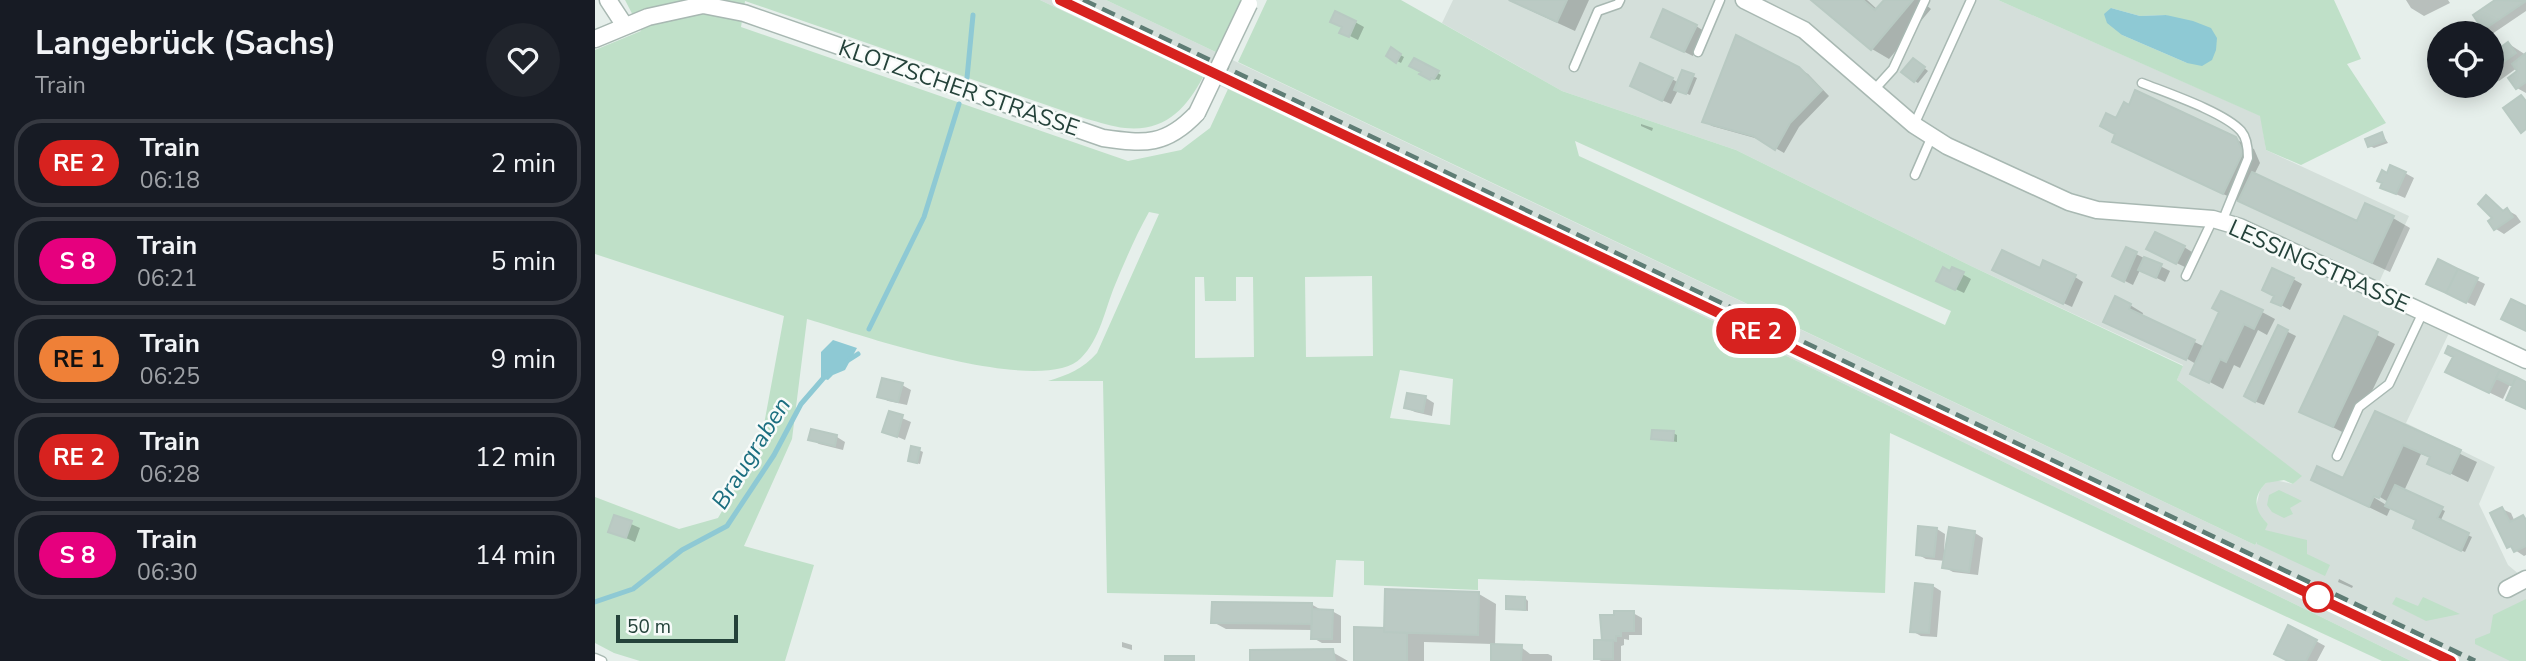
<!DOCTYPE html>
<html lang="en">
<head>
<meta charset="utf-8">
<style>
	:root { --surface:#171b24; --page:#20242c; --text:#f1f3f6; --muted:#9ea1a6; --line:#363941 }
	body { margin:0; font-family:"Nunito Sans",sans-serif; background:var(--page); color:var(--text); height:100vh; display:flex; flex-direction:column; font-size:26px; white-space:nowrap }
	* { box-sizing:border-box; margin:0 }
	p { font-size:23px; color:var(--muted) }
	.icon { flex:none; width:38px; height:38px; fill:none; stroke:currentColor; stroke-width:2; stroke-linecap:round; stroke-linejoin:round }
	.map { position:relative; flex:1; overflow:hidden }
	.sheet { display:flex; flex-direction:column; background:var(--surface); width:595px }
	.sheet>* { flex:none }
	.badge { padding:0 14px; border-radius:23px; font-size:24px; line-height:46px }
	.buttons { position:absolute; left:1832px; top:21px; display:grid; gap:14px }
	.buttons a { display:grid; place-items:center; width:77px; height:77px; border-radius:50%; background:var(--surface); box-shadow:0 4px 18px #0003; font-size:35px }
	.scale { position:absolute; left:21px; bottom:18px; width:122px; box-sizing:border-box; padding-left:7px; border:4px solid #24423a; border-top:0; font-size:19px; line-height:24px; white-space:nowrap; color:#24423a; -webkit-text-stroke:5px #f7fbf9; paint-order:stroke }
	.map>.badge { position:absolute; translate:-50% -50%; box-shadow:0 0 0 4px #fff }
	.round { display:grid; place-items:center; flex:none; width:74px; height:74px; border-radius:37px; background:var(--page) }
	.headline { display:flex; align-items:center; justify-content:space-between; height:119px; padding:0 35px }
	h1 { font-size:33px; font-weight:700; line-height:52px }
	ul { padding:0; list-style:none }
	li { display:flex; align-items:center; gap:21px; height:88px; margin:0 14px 10px; padding:0 21px; border:4px solid var(--line); border-radius:28px }
	li div { flex:1 }
	li b { display:block; font-size:26px }
	li em { font-style:normal }
	li .badge { min-width:77px; font-weight:700; text-align:center }
	main { display:flex; flex:1; min-height:0 }
	.map>svg:first-child { display:block }
	.built { fill:#d4dfda }
	.green { fill:#bfe0c8; fill-rule:evenodd }
	.water { fill:#8ec9d4 }
	.shadow { fill:#0003; fill-rule:evenodd }
	.lines { fill:none; stroke-linecap:round; stroke-linejoin:round }
	.stream { stroke:#8ec9d4; stroke-width:5 }
	.building { fill:#bbcac4; stroke:#b8c9c2; stroke-width:2 }
	.lane-casing { stroke:#a8b8b2; stroke-width:11 }
	.street-casing { stroke:#a8b8b2; stroke-width:19 }
	.lane { stroke:#fff; stroke-width:8 }
	.street { stroke:#fff; stroke-width:16 }
	.rail { stroke:#5f7d75; stroke-width:5; stroke-dasharray:14 7; stroke-linecap:butt }
	.street-bridge-casing { stroke:#a8b8b2; stroke-width:19; stroke-linecap:butt }
	.street-bridge { stroke:#fff; stroke-width:16 }
	.line-casing { stroke:#fff; stroke-width:16 }
	.line { stroke:#d7221f; stroke-width:10 }
	.stop-dot { fill:#fff; stroke:#d7221f; stroke-width:3.5 }
	.labels { text-anchor:middle; dominant-baseline:central; stroke-width:5; stroke-linejoin:round; paint-order:stroke }
	.street-label { font-size:23px; fill:#24423a; stroke:#f7fbf9 }
	.water-label { font-size:24px; font-style:italic; fill:#1c6f80; stroke:#f7fbf9 }
</style>
</head>
<body>
<main>
<section class="sheet">
<div class="headline"><div><h1>Langebrück (Sachs)</h1><p>Train</p></div><a class="round"><svg class="icon" aria-label="heart" viewBox="0 0 24 24"><path d="M12 20l-8-8c-3-5 5-10 8-4 3-6 11-1 8 4z"/></svg></a></div>
<ul>
<li><span class="badge" style="background:#d7221f;color:#fff">RE 2</span><div><b>Train</b><p>06:18</p></div><em>2 min</em></li>
<li><span class="badge" style="background:#e6007e;color:#fff">S 8</span><div><b>Train</b><p>06:21</p></div><em>5 min</em></li>
<li><span class="badge" style="background:#ef8037;color:#111">RE 1</span><div><b>Train</b><p>06:25</p></div><em>9 min</em></li>
<li><span class="badge" style="background:#d7221f;color:#fff">RE 2</span><div><b>Train</b><p>06:28</p></div><em>12 min</em></li>
<li><span class="badge" style="background:#e6007e;color:#fff">S 8</span><div><b>Train</b><p>06:30</p></div><em>14 min</em></li>
</ul>
</section>
<div class="map">
<svg width="1931" height="661" viewBox="0 0 1931 661">
	<rect width="100%" height="100%" fill="#e6efeb"/>
	<path class="built" d="M445,0H511L1660,545L1673,524L1664,516L1661,507L1665,490L1671,483L1680,480L1698,484L1706,476L1582,380L1588,365L1376,266L1141,150L967,91L847,23L858,0H1403L1639,104L1666,116L1671,150L1814,216L1777,298L1854,333L1811,423L1900,467L1884,504L1913,565L1931,580V661H1816L1225,372Z"/>
	<path class="green" d="M30,0H445L608,77C591,109 570,132 530,128C518,127 504,122 492,119L150,1L146,27L533,161L586,150L615,128L633,89L1225,372L1816,661H1787L1295,433L1290,593L883,579V590L769,585V561L741,560L738,597L512,593L508,381H453C473,375 488,369 502,353L564,214L554,212C541,235 530,261 520,285C510,309 505,339 486,358C447,398 263,334 212,319L197,439L149,546L219,565L190,661H45L19,653L0,643V497L84,529L123,518L165,446L189,316L0,254V50L46,31ZM777,276L778,356L711,357L710,277ZM600,277H609L610,301H641V277H658L659,357L600,358ZM805,370L858,379L855,425L795,418Z
		M511,0H653L627,55Z
		M672,0H806L967,91L1141,150L1376,266L1588,366L1582,380L1707,476L1698,484L1689,480L1671,483C1657,497 1659,511 1673,524L1670,530L1712,540V554L1735,565L1730,576L1662,544V542L1660,545L643,62ZM980,141L1356,311L1350,325L984,156Z
		M1403,0H1739L1766,59L1752,64L1791,123L1706,165L1671,150L1665,116ZM1516,8L1545,16L1572,15L1592,63L1527,35Z
		M1684,490L1707,501L1695,508L1698,514L1689,518L1677,512L1672,505L1674,495Z
		M1801,597L1823,606L1828,597L1865,614L1831,621L1797,604Z
		M1931,599V661H1915L1880,644V639L1895,633L1898,615Z"/>
	<path class="water" d="M1516,8L1545,16L1571,15L1598,21L1616,28L1622,38L1621,50L1617,60L1607,66L1592,63L1527,35L1512,23L1509,14Z
		M238,340L262,348L250,370L238,375L233,380L226,378V352Z"/>
	<path class="shadow" d="M913,0H994L980,31Z
		M1219,0H1272L1283,10L1291,0H1325L1336,9L1294,59L1277,49Z
		M1811,0H1853L1855,3L1829,16L1816,8Z
		M1903,0H1931V11L1897,34L1907,49L1914,44L1931,55V93L1922,88L1924,72L1922,68L1904,81L1897,77V33H1871L1885,24L1880,16Z
		M760,22L769,27L763,40L747,32Z
		M1101,26L1109,31L1098,56L1067,41Z
		M796,50L809,57L806,63L793,56Z
		M819,60L846,75L844,80L841,79L840,80L827,73L828,71Z
		M1322,62L1333,71L1323,83L1320,81Z
		M1203,68L1213,74L1234,96L1204,127L1189,153L1167,140L1117,126L1109,121Z
		M1088,72L1102,78L1095,95L1083,90L1076,104L1045,91L1077,79L1084,83Z
		M1522,120L1640,139L1659,149L1665,163L1659,175L1763,223L1798,218L1815,228L1795,272L1536,151L1519,141L1522,134Z
		M1046,124L1058,128L1057,131L1046,126Z
		M1787,134L1793,143L1779,148L1775,146Z
		M1810,173L1819,178L1810,198L1796,192L1792,175Z
		M1891,197L1910,212L1912,210L1921,215L1926,222L1909,234L1901,229L1900,218Z
		M1589,247L1597,252L1590,267L1562,254Z
		M1531,249L1575,271L1570,282L1545,270L1538,285L1528,280Z
		M1358,269L1376,279L1369,293L1352,285Z
		M1446,271L1480,277L1488,282L1477,307L1408,275Z
		M1698,279L1707,284L1695,310L1679,301Z
		M1882,280L1890,284L1880,306L1842,288Z
		M1535,305L1548,313L1547,317L1610,347L1667,312L1680,319L1672,335L1663,330L1645,368L1639,365L1628,389L1611,380L1601,364L1584,354L1523,328Z
		M1750,319L1800,344L1755,436L1706,411Z
		M1683,327L1701,336L1669,405L1659,401Z
		M1854,349L1931,384V409L1920,386L1915,384L1908,399L1866,379L1860,357Z
		M307,385L316,390L312,405L293,401L284,396Z
		M813,395L831,398L839,403L837,416L820,412L811,408Z
		M295,413L316,422L310,440L289,431Z
		M1780,413L1882,462L1873,482L1834,463L1837,458L1826,454L1809,491L1850,511L1845,522L1877,537L1870,552L1820,528L1824,520L1796,507L1792,516L1718,480L1749,481ZM1777,492L1793,502V506L1775,495Z
		M218,431L242,437L250,442L248,450L224,444L216,439Z
		M1078,433L1082,435V442L1058,438Z
		M324,450L328,452L325,464L315,461Z
		M1907,509L1916,513L1920,522L1928,517L1931,519V555L1929,556L1914,546Z
		M20,517L45,528L40,542L15,531Z
		M1342,529L1350,534L1349,552H1352L1380,533L1388,538L1383,575L1358,572L1349,567L1350,561L1331,559L1322,554Z
		M1744,579L1758,586L1757,588L1743,582Z
		M1338,586L1346,591L1342,637L1326,636L1317,631Z
		M884,594L901,604L900,646L926,647L935,654H953L957,656V661H897L898,644L829,642V661H760L761,629H791Z
		M930,598L933,601V611L913,608Z
		M716,604L728,611H737L746,616V643H727L718,638V630L631,629L618,622Z
		M1038,613L1047,618V635H1034V640L1029,639V645L1026,646V661H1006L1001,658L1009,642Z
		M1721,641L1730,646L1722,661H1695Z
		M527,642L537,645V650L527,647Z
		M657,652L739,653L753,661H657Z"/>
	<g class="lines">
		<path class="stream" d="M372,78L378,15
			M274,329L329,217L364,104
			M252,361L263,354
			M0,602L38,589L87,550L132,526L179,455L206,404L232,374"/>
	</g>
	<path class="building" d="M914,0H972L962,22Z
		M1216,0H1268L1280,10L1289,0H1318L1276,50Z
		M1900,0L1931,1L1888,30L1878,15Z
		M1068,9L1102,25L1089,52L1056,37Z
		M740,11L761,21L754,37L744,33L747,27L735,22Z
		M1141,35L1204,67L1227,90L1195,123L1180,150L1158,136L1107,122Z
		M1913,42L1921,53L1897,70V43L1902,50Z
		M796,47L806,54L801,63L791,56Z
		M1931,53V82L1921,89L1913,78L1922,71L1917,64Z
		M819,58L844,71L839,79L836,78L835,80L824,74L826,72L814,66Z
		M1318,58L1330,67L1319,82L1306,72Z
		M1045,63L1078,78L1067,101L1035,86Z
		M1087,70L1099,74L1091,94L1079,90Z
		M1540,90L1641,137L1648,152L1628,194L1517,142L1520,134L1505,126L1511,113L1521,118L1529,102L1534,105Z
		M1926,95L1931,101V129L1926,133L1908,108Z
		M1787,132L1790,141L1773,147L1770,139Z
		M1795,165L1811,172L1801,194L1785,188L1787,183L1782,181L1787,170L1792,173Z
		M1657,172L1762,221L1770,203L1799,216L1777,263L1643,201Z
		M1891,195L1908,211L1912,208L1918,217L1899,230L1893,221L1897,218L1883,204Z
		M1560,232L1590,246L1581,264L1551,249Z
		M1531,247L1542,252L1529,282L1517,276Z
		M1407,250L1445,268L1448,260L1481,275L1468,304L1397,270Z
		M1549,257L1567,264L1561,278L1543,270Z
		M1843,259L1863,269L1851,293L1831,284Z
		M1348,267L1355,271L1357,267L1369,272L1360,290L1341,281Z
		M1677,268L1699,278L1686,306L1676,302L1679,296L1667,290Z
		M1863,269L1883,278L1871,303L1851,293Z
		M1626,291L1668,310L1659,329L1649,324L1631,362L1625,359L1614,383L1595,374L1624,312L1617,308Z
		M1520,296L1536,304L1534,309L1600,340L1591,360L1508,322Z
		M1916,299L1931,306V331L1906,319Z
		M1749,316L1783,332L1738,427L1704,412Z
		M1683,325L1693,330L1660,402L1649,396Z
		M1853,346L1905,370L1894,393L1850,372L1858,357L1850,353Z
		M1905,370L1921,377L1917,386L1901,378Z
		M1921,377L1931,382V409L1911,400Z
		M287,378L308,383L303,402L282,397Z
		M812,393L831,396L828,412L809,408Z
		M294,411L308,415L302,437L287,432Z
		M1780,411L1866,450L1855,474L1832,464L1835,457L1808,445L1784,498L1779,496L1774,507L1716,480L1722,466L1748,478Z
		M216,429L242,435L240,446L213,440Z
		M1057,430L1079,431L1078,441L1056,439Z
		M316,446L325,448L322,463L313,461Z
		M1800,485L1848,507L1842,518L1874,533L1866,551L1818,528L1821,520L1790,506Z
		M1907,507L1915,522L1928,515L1931,520V546L1919,552L1916,546L1912,548L1895,513Z
		M19,515L37,521L31,538L13,532Z
		M1323,526L1342,528L1339,557L1321,555Z
		M1354,527L1380,531L1374,572L1347,568Z
		M1320,583L1338,585L1334,633L1315,632Z
		M790,589L884,592L883,635L789,632Z
		M911,596L930,597V610L911,609Z
		M617,602L717,603V624L616,623Z
		M717,609L738,610L737,639H716Z
		M1019,611H1039V631H1026V636H1021V641L1007,640L1005,615H1019Z
		M1693,625L1722,640L1711,661H1693L1679,654Z
		M759,627L789,628V632L812,633V661H759Z
		M999,640H1018V659H999Z
		M896,644L927,645L926,661H896Z
		M738,649L740,661H655V650Z
		M570,656H599V661H570Z"/>
	<g class="lines">
		<g class="lane-casing">
			<path id="lane" d="M1103,52L1125,0
				M979,67L1003,11L1023,4L1025,0
				M1547,83C1572,93 1629,112 1646,131C1652,138 1653,149 1653,158L1627,222
				M1278,91L1298,69L1330,0
				M1319,125L1376,0
				M1320,175L1337,136
				M1591,276L1618,219
				M1742,456L1764,407L1794,384L1828,312
				M0,658L7,661"/>
		</g>
		<g class="street-casing">
			<path id="street" d="M13,0L30,26
				M1149,0L1209,30L1319,125L1352,146L1474,202L1502,210L1618,219L1645,227L1931,360
				M0,39L53,17L108,5L149,13L508,138C550,144 571,146 602,113
				M1912,589L1931,579"/>
		</g>
		<use href="#lane" class="lane"/>
		<use href="#street" class="street"/>
		<path class="rail" d="M465,0L497,15
			M488,0L1880,661"/>
		<g class="street-bridge-casing">
			<path id="street-bridge" d="M602,113L654,4"/>
		</g>
		<use href="#street-bridge" class="street-bridge"/>
	</g>
	<g class="lines">
		<g class="line-casing">
			<path id="line" d="M465,0L1856,661"/>
		</g>
		<use href="#line" class="line"/>
	</g>
	<circle class="stop-dot" cx="1723" cy="597" r="14"/>
	<g class="labels">
		<g class="street-label">
			<text transform="translate(364 88) rotate(19)">KLOTZSCHER STRASSE</text>
			<text transform="translate(1724 266) rotate(24)">LESSINGSTRASSE</text>
		</g>
		<g class="water-label">
			<text transform="translate(156 453) rotate(-58)">Braugraben</text>
		</g>
	</g>
</svg>
<div class="buttons">
<a><svg class="icon" aria-label="locate" viewBox="0 0 24 24"><circle cx="12" cy="12" r="6"/><path d="M12 2v4M12 18v4M2 12h4M18 12h4"/></svg></a>
</div>
<div class="scale">50 m</div>
<b class="badge" style="left:1161px;top:331px;background:#d7221f;color:#fff">RE 2</b>
</div>
</main>
</body>
</html>
